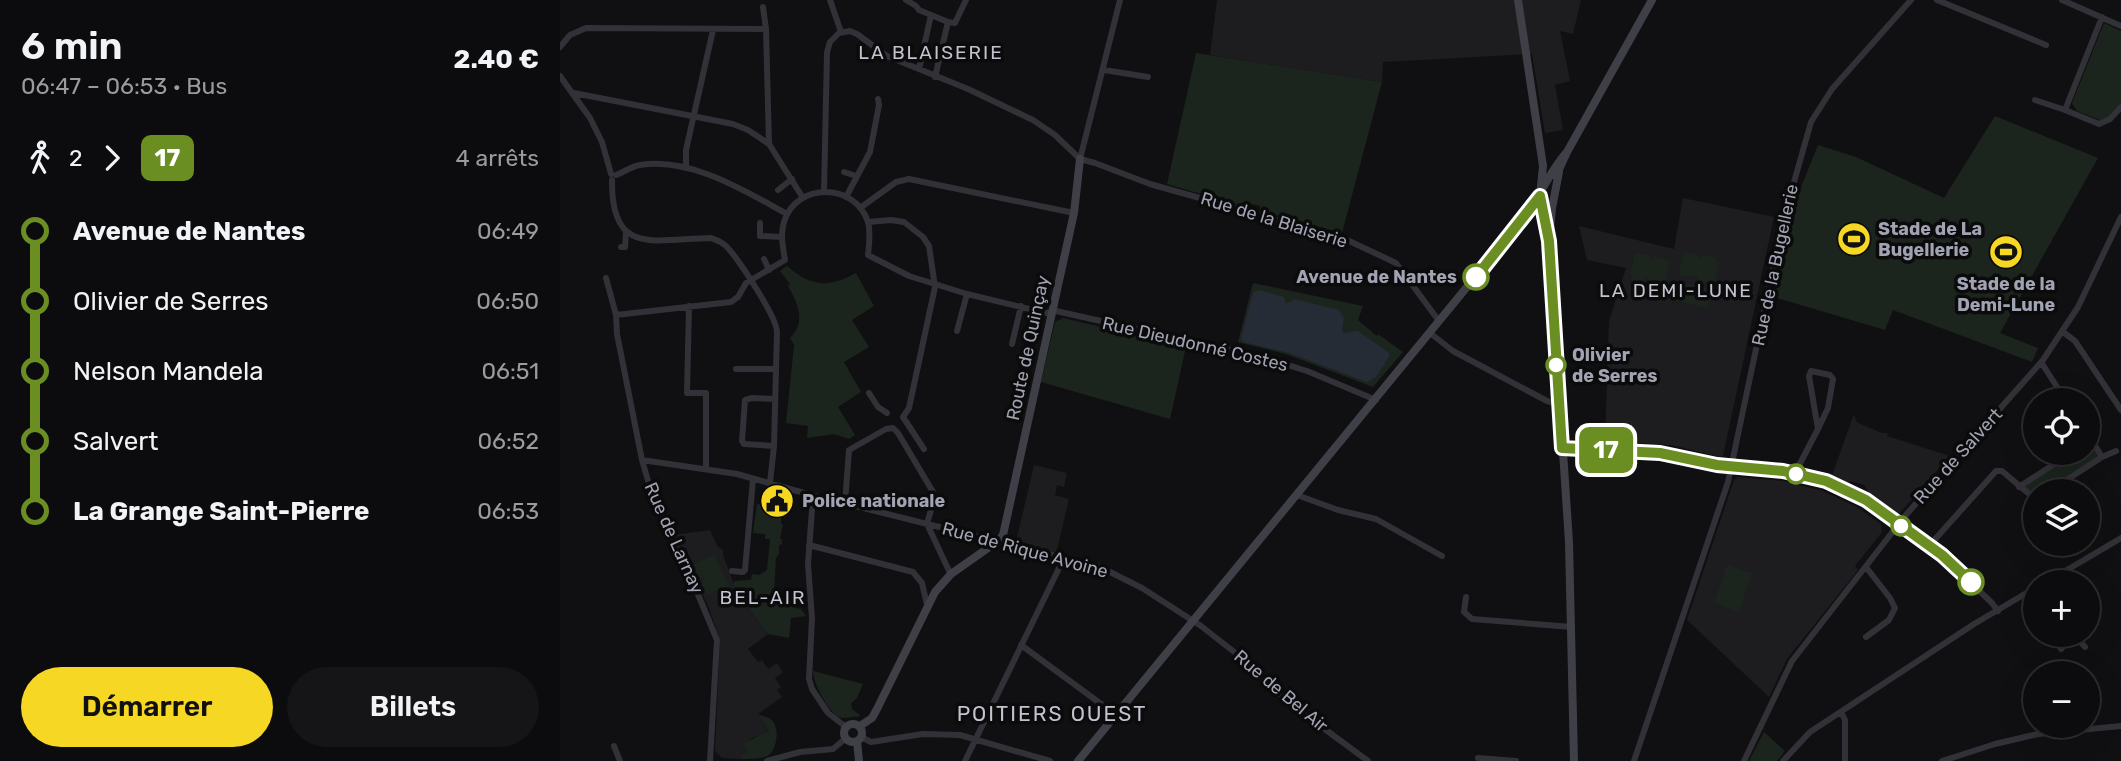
<!DOCTYPE html>
<html lang="fr">
<head>
<meta charset="utf-8">
<style>
	:root { --surface:#0c0c0e; --page:#151517; --text:#f1f3f6; --muted:#9a9b9e; --line:#2c2c2e; --accent:#f6d724 }
	body { margin:0; font-family:Rubik,sans-serif; background:var(--page); color:var(--text); height:100vh; display:flex; flex-direction:column; font-size:26px; white-space:nowrap }
	* { box-sizing:border-box; margin:0 }
	p { font-size:23px; color:var(--muted) }
	.icon { flex:none; width:38px; height:38px; fill:none; stroke:currentColor; stroke-width:2; stroke-linecap:round; stroke-linejoin:round }
	.map { position:relative; flex:1; overflow:hidden }
	.details { display:flex; flex-direction:column; background:var(--surface); width:560px }
	.details>* { flex:none }
	.badge { padding:0 14px; border-radius:10px; font-size:24px; line-height:46px }
	.controls { position:absolute; left:1463px; top:388px; display:grid; gap:14px }
	.controls a { display:grid; place-items:center; width:77px; height:77px; border-radius:50%; background:var(--surface); box-shadow:0 7px 28px #0002,0 0 0 2px var(--line); font-size:35px }
	.map>.badge { position:absolute; translate:-50% -50%; box-shadow:0 0 0 4px #fff }
	.legs { display:flex; align-items:center; gap:10px; height:77px; padding:0 21px; font-size:23px }
	.legs p { margin-inline-start:auto }
	.overview { display:flex; align-items:center; justify-content:space-between; height:119px; padding:0 21px }
	h1 { font-size:38px; font-weight:600; line-height:52px }
	.action { display:flex; gap:14px; margin-top:auto; padding:14px 21px }
	.action a { flex:1; height:80px; border-radius:42px; background:var(--accent); color:#111; font-size:28px; font-weight:600; line-height:80px; text-align:center }
	.action a+a { background:var(--page); color:var(--text) }
	ul { padding:0 21px; list-style:none }
	li { display:flex; align-items:center; gap:24px; height:70px; font-size:26px }
	li i { display:grid; place-items:center; width:10px; height:100%; margin:0 9px; background:currentColor }
	li i::after { content:''; width:18px; height:18px; margin:-9px; border:5px solid; border-radius:50%; background:var(--surface) }
	li p { margin-inline-start:auto }
	li:first-child i { background:linear-gradient(#0000 50%,currentColor 0) }
	li:last-child i { background:linear-gradient(currentColor 50%,#0000 0) }
	main { display:flex; flex:1; min-height:0 }
	.map>svg:first-child { display:block }
	.built { fill:#1d1c1f }
	.green { fill:#1c241e }
	.water { fill:#262c35 }
	.lines { fill:none; stroke-linecap:round; stroke-linejoin:round }
	.street { stroke:#313137; stroke-width:6 }
	.secondary { stroke:#3f3f47; stroke-width:8 }
	.line-1-casing { stroke:#fff; stroke-width:16 }
	.line-1 { stroke:#6b8e23; stroke-width:10 }
	.stop-1-dot { fill:#fff; stroke:#6b8e23; stroke-width:3.5 }
	.labels { text-anchor:middle; dominant-baseline:central; stroke-width:7; stroke-linejoin:round; paint-order:stroke }
	.street-label { font-size:18px; fill:#a1a3b3; stroke:#0b0b0c }
	.poi-label { font-size:18px; font-weight:bold; fill:#a1a3b3; stroke:#0b0b0c; text-anchor:start }
	.stop-label { font-size:18px; font-weight:bold; fill:#a1a3b3; stroke:#0b0b0c; text-anchor:end }
	.neighbourhood-label { font-size:19px; letter-spacing:2px; fill:#c2c3cf; stroke:#0b0b0c }
	.quarter-label { font-size:21px; letter-spacing:2px; fill:#c2c3cf; stroke:#0b0b0c }
</style>
</head>
<body>
<main>
<section class="details">
<div class="overview"><div><h1>6 min</h1><p>06:47 – 06:53 · Bus</p></div><b>2.40 €</b></div>
<div class="legs"><svg class="icon" aria-label="walk" viewBox="0 0 24 24"><circle cx="13" cy="4" r="2"/><path d="M13 8l-2 6 4 7M11 14l-3 7M7 12l3-4h3l4 4"/></svg>2<svg class="icon" aria-label="forward" viewBox="0 0 24 24"><path d="M9 5l7 7-7 7"/></svg><b class="badge" style="background:#6b8e23;color:#fff">17</b><p>4 arrêts</p></div>
<ul>
<li><i style="color:#6b8e23"></i><b>Avenue de Nantes</b><p>06:49</p></li>
<li><i style="color:#6b8e23"></i><span>Olivier de Serres</span><p>06:50</p></li>
<li><i style="color:#6b8e23"></i><span>Nelson Mandela</span><p>06:51</p></li>
<li><i style="color:#6b8e23"></i><span>Salvert</span><p>06:52</p></li>
<li><i style="color:#6b8e23"></i><b>La Grange Saint-Pierre</b><p>06:53</p></li>
</ul>
<div class="action"><a>Démarrer</a><a>Billets</a></div>
</section>
<div class="map">
<svg width="1561" height="761" viewBox="0 0 1561 761">
	<rect width="100%" height="100%" fill="#101012"/>
	<path class="built" d="M657,0H1021L1013,34L1000,31L1010,81L995,85L1003,130L985,133L972,54L823,62L822,82L650,55Z
		M1123,198L1214,217L1163,456L1160,457L1112,445L1045,441L1049,321L1066,268L1027,260L1019,226L1114,249Z
		M1294,414L1296,422L1322,433H1328L1327,436L1390,456L1338,515H1333L1316,502L1304,485L1290,481L1287,485L1271,478Z
		M474,465L507,473L504,487L497,485L495,495L509,499L496,554L456,542Z
		M1177,477L1224,481L1263,491L1297,507L1321,524L1322,532L1295,566L1298,570L1227,659L1209,697L1127,620L1174,480Z
		M150,530L158,547L163,550V555L175,587L183,600L186,598L192,607L189,609L208,634L188,649L198,662L202,660L208,669L217,663L223,672L215,678L221,687L217,690L222,697L198,714L209,730L201,736L192,738L183,745L187,751L182,754V759L162,758L155,751L160,639L148,606L114,535Z"/>
	<path class="green" d="M1544,23L1561,31V103L1548,117L1540,120L1517,111L1512,103Z
		M636,53L822,82L782,233L700,211V206L688,203L685,207L607,184Z
		M1435,116L1538,158L1440,333L1478,348L1472,362L1333,310L1325,330L1214,297L1231,212L1258,145L1296,157L1384,198Z
		M1126,252L1139,255V258H1142L1143,255L1156,258V261L1159,262L1155,281L1151,283L1138,280V277L1121,276L1119,273L1123,254Z
		M1077,253L1091,256L1090,259L1093,260L1094,257L1108,260L1110,263L1105,283L1103,282L1102,286L1089,283V279L1086,278L1085,282L1071,280L1072,276L1070,275L1074,256Z
		M227,266C251,287 269,288 296,273L314,306L292,320L309,347L284,362L301,392L278,407L295,435L289,439L274,434L247,438L248,426L226,423L234,345L230,338C247,322 237,302 228,286L230,284L220,271Z
		M1118,281L1151,289L1147,308L1113,300Z
		M693,283L803,306L798,320L817,336L818,334L843,352L813,387L726,354L678,342Z
		M503,318L626,347L610,419L481,382L495,322Z
		M1530,443L1539,457L1484,492H1475L1474,498L1465,486L1514,453H1528V444Z
		M197,504L224,509L223,514L221,515V524H223L220,539H222V544L219,545V554L216,558L214,592L219,593V599H232L237,609L240,608L246,616L231,618L229,638L208,634L189,609L192,606L186,598L183,600L173,588L174,581L191,580L192,574L199,575L207,570L210,539H205V534L193,533Z
		M154,554L170,587L147,595L141,582L145,580L144,577L139,579L133,565Z
		M1167,565L1192,573L1179,612L1154,603Z
		M253,671L303,684L297,698L291,703L292,709L300,715L299,717C294,716 288,718 282,718C270,716 253,683 253,671Z
		M198,714C201,716 205,716 209,718C221,724 217,747 210,754C205,759 189,759 182,759V754L187,751L182,744L209,731Z
		M1204,732L1225,751L1217,761H1189Z"/>
	<path class="water" d="M699,290L724,297L726,304L734,299L779,310L784,318L782,329L783,333L798,331L829,353V357L815,378L807,382L729,353L683,342L681,339L693,293Z"/>
	<g class="lines">
		<path class="street" d="M270,0L281,32
			M346,0L356,6L359,10L388,22
			M1377,0L1486,45
			M1502,0L1561,26
			M203,7L206,29
			M1542,17L1505,110L1539,124L1550,119L1561,107
			M0,47L10,35L26,28L206,29L209,144L243,198
			M359,69L371,15
			M544,70L588,77
			M0,76L30,118L42,142L51,174
			M375,77L388,22L395,23L406,0
			M14,93L173,124L188,130L209,144
			M1475,100L1505,110
			M520,159L560,0
			M126,168V150L153,30
			M284,172L296,176
			M56,175C64,172 72,166 80,165C131,157 185,191 227,214
			M52,180C51,257 94,239 151,238C156,240 161,241 166,246C177,257 217,317 217,332L214,446L210,483
			M218,190L232,179
			M264,191L267,52L270,42L279,33L290,31L297,34L327,56L408,89L473,120L495,135L520,159L535,163L590,184L785,239L836,263L879,321
			M286,197L310,152L319,105L318,99
			M300,208L336,182L349,179L514,213
			M308,222L331,220L344,222L363,237L369,246L375,287L349,408L343,417L364,449
			M200,223V236L222,237
			M61,247H65L66,232
			M204,259L209,270
			M46,278L56,315L57,334L82,460L91,491L132,580L157,640L150,761
			M129,306L127,393H146V469
			M56,315L171,302L178,297L186,283L225,260C223,247 220,235 224,222C236,182 295,182 308,222C311,233 309,244 308,255L349,276L407,294L486,313L496,311L702,357L747,371L816,400
			M397,331L407,294
			M1503,332L1515,341L1561,410
			M870,333L893,351L987,401L999,405
			M452,344L461,306
			M1481,362L1506,401
			M176,369H216
			M309,393L318,407L327,413
			M1528,434L1542,457L1556,451
			M214,446L184,444L182,441L185,400L192,398L215,399
			M1002,448L1100,453L1157,465L1223,471L1266,481L1306,500L1382,555L1432,603L1438,611
			M82,460L177,474L255,496L540,567L582,588L641,626L687,662L732,705L808,761
			M1235,473L1258,429L1249,376L1251,371L1270,375L1273,379L1268,408L1258,429
			M1459,487L1511,453
			M1488,492L1542,457
			M737,495L778,510L816,519L882,556
			M253,496L248,564L252,618L249,679L252,689L268,713L286,727
			M285,503L289,450L326,429L333,428L338,433L373,492L374,499L367,524
			M367,524L391,575
			M249,545L353,572L362,583L367,605
			M1369,546L1436,471H1442L1475,499
			M1306,567L1330,598L1335,608L1329,620L1306,637
			M172,571L183,572L185,570L193,479
			M1485,583L1561,538
			M906,597L904,612L912,619L1012,627
			M1514,635L1525,647
			M461,645L556,715
			M1501,649L1513,635
			M1281,712L1285,720V761
			M301,737L311,742L363,734L400,735L490,761
			M54,746L60,761
			M918,758L956,761
			M207,761L240,752L273,749L286,738
			M405,761L504,558
			M1074,761L1168,482L1223,221L1251,122L1272,89L1351,0
			M1184,761L1232,661L1345,516L1483,360L1518,307L1561,217
			M1223,761L1250,732L1414,624L1475,588
			M1382,761L1435,744L1478,734L1561,726"/>
		<path class="secondary" d="M958,0L983,166L980,196L987,225
			M999,172L992,208L989,241L1009,542L1014,761
			M996,176L1007,152L1092,0
			M284 733a9 9 0 1 1 18 0a9 9 0 1 1-18 0Z
			M300,726L312,718L317,709L375,592L391,574L438,541L443,535L514,213L520,159
			M297,741L299,761
			M518,761L966,215C981,194 990,171 1007,152"/>
	</g>
	<g class="lines">
		<g class="line-1-casing">
			<path id="line-1" d="M916,277L980,196L989,241L1002,448L1100,453L1157,465L1223,471L1266,481L1306,500L1382,555L1411,582"/>
		</g>
		<use href="#line-1" class="line-1"/>
	</g>
	<defs>
		<g id="stadium-disc" transform="scale(1.75)"><circle r="9.5" fill="#f6d724" stroke="#0b0b0c"/><path d="M0-5a6.5 5 0 1 0 0 10a6.5 5 0 1 0 0-10ZM-3.5-1.8h7v3.6h-7Z" fill="#111"/></g>
		<g id="civic-disc" transform="scale(1.75)"><circle r="9.5" fill="#f6d724" stroke="#0b0b0c"/><path d="M-.6-6.5H3V-4.5H.6V-3L4-1V1h2V6H-6V1h2V-1L-.6-3ZM-1.2 2.5V6h2.4V2.5Z" fill="#111"/></g>
	</defs>
	<g fill-rule="evenodd">
		<use href="#stadium-disc" x="1294" y="239"/>
		<use href="#stadium-disc" x="1446" y="252"/>
		<use href="#civic-disc" x="217" y="501"/>
	</g>
	<g class="stop-1-dot">
		<circle cx="916" cy="277" r="12"/>
		<circle cx="996" cy="365" r="9"/>
		<circle cx="1236" cy="474" r="9"/>
		<circle cx="1341" cy="526" r="9"/>
		<circle cx="1411" cy="582" r="12"/>
	</g>
	<g class="labels">
		<g class="street-label">
			<text transform="translate(714 220) rotate(17)">Rue de la Blaiserie</text>
			<text transform="translate(1215 265) rotate(-78)">Rue de la Bugellerie</text>
			<text transform="translate(635 344) rotate(13)">Rue Dieudonné Costes</text>
			<text transform="translate(468 348) rotate(-78)">Route de Quinçay</text>
			<text transform="translate(1398 456) rotate(-48)">Rue de Salvert</text>
			<text transform="translate(114 538) rotate(66)">Rue de Larnay</text>
			<text transform="translate(465 550) rotate(15)">Rue de Rique Avoine</text>
			<text transform="translate(721 691) rotate(40)">Rue de Bel Air</text>
		</g>
		<g class="poi-label">
			<text x="1318" y="229">Stade de La<tspan x="1318" dy="21">Bugellerie</tspan></text>
			<text x="1446" y="284" text-anchor="middle">Stade de la<tspan x="1446" dy="21">Demi-Lune</tspan></text>
			<text x="242" y="501">Police nationale</text>
		</g>
		<g class="stop-label">
			<text x="897" y="277">Avenue de Nantes</text>
			<text x="1012" y="355" text-anchor="start">Olivier<tspan x="1012" dy="21">de Serres</tspan></text>
		</g>
		<g class="neighbourhood-label">
			<text x="371" y="52">LA BLAISERIE</text>
			<text x="1116" y="290">LA DEMI-LUNE</text>
			<text x="203" y="597">BEL-AIR</text>
		</g>
		<g class="quarter-label">
			<text x="492" y="713">POITIERS OUEST</text>
		</g>
	</g>
</svg>
<div class="controls">
<a><svg class="icon" aria-label="locate" viewBox="0 0 24 24"><circle cx="12" cy="12" r="6"/><path d="M12 2v4M12 18v4M2 12h4M18 12h4"/></svg></a>
<a><svg class="icon" aria-label="layers" viewBox="0 0 24 24"><path d="M12 4l9 5-9 5-9-5zM3 14l9 5 9-5"/></svg></a>
<a>+</a>
<a>−</a>
</div>
<b class="badge" style="left:1046px;top:450px;background:#6b8e23;color:#fff">17</b>
</div>
</main>
</body>
</html>
